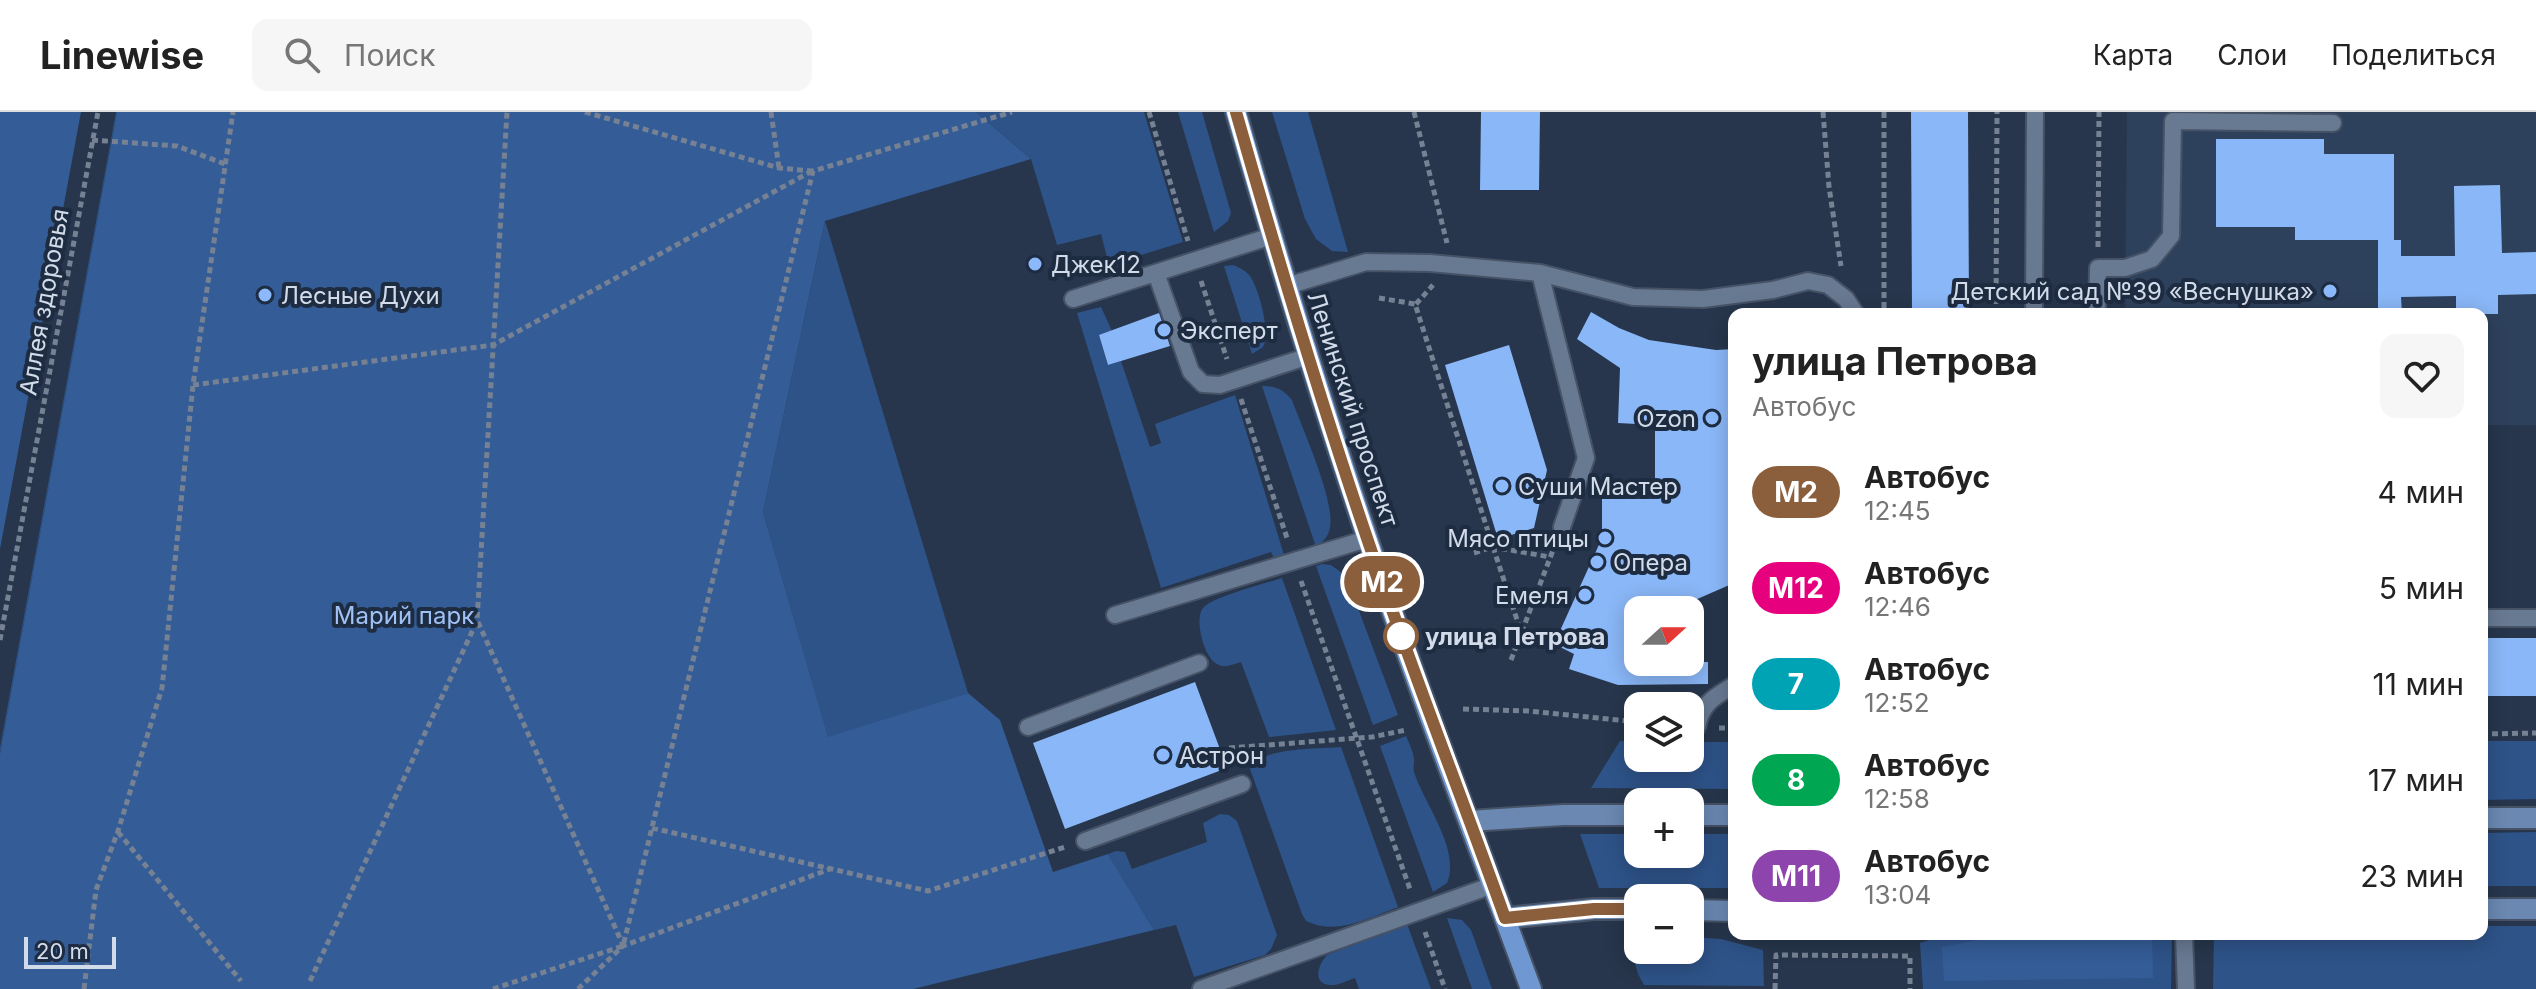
<!DOCTYPE html>
<html lang="ru">
<head>
<meta charset="utf-8">
<style>
	:root { --surface:#fff; --page:#f6f6f6; --text:#222; --muted:#767676; --line:#e0e0e0 }
	body { margin:0; font-family:Inter,sans-serif; background:var(--page); color:var(--text); height:100vh; display:flex; flex-direction:column; font-size:30px; white-space:nowrap }
	* { box-sizing:border-box; margin:0 }
	p { font-size:26px; color:var(--muted) }
	.icon { flex:none; width:44px; height:44px; fill:none; stroke:currentColor; stroke-width:2; stroke-linecap:round; stroke-linejoin:round }
	.map { position:relative; flex:1; overflow:hidden }
	.panel { position:absolute; left:1728px; top:196px; width:760px; height:632px; display:flex; flex-direction:column; background:var(--surface); border-radius:16px; box-shadow:0 4px 20px #0003 }
	.panel>* { flex:none }
	.badge { padding:0 16px; border-radius:26px; font-size:28px; line-height:52px }
	.needle { width:52px; rotate:69deg }
	.controls { position:absolute; left:1624px; top:484px; display:grid; gap:16px }
	.controls a { display:grid; place-items:center; width:80px; height:80px; border-radius:16px; background:var(--surface); box-shadow:0 4px 20px #0003; font-size:40px }
	.scale { position:absolute; left:24px; bottom:20px; width:92px; box-sizing:border-box; padding-left:8px; border:4px solid #d2dbe9; border-top:0; font-size:22px; line-height:28px; white-space:nowrap; color:#d2dbe9; -webkit-text-stroke:6px #1e2c42; paint-order:stroke }
	.map>.badge { position:absolute; translate:-50% -50%; box-shadow:0 0 0 4px #fff }
	.round { display:grid; place-items:center; flex:none; width:84px; height:84px; border-radius:16px; background:var(--page) }
	.summary { display:flex; align-items:center; justify-content:space-between; height:136px; padding:0 24px }
	h1 { font-size:38px; font-weight:700; line-height:60px }
	ul { padding:0; list-style:none }
	li { display:flex; align-items:center; gap:24px; height:96px; padding:0 24px }
	li div { flex:1 }
	li b { display:block; font-size:30px }
	li em { font-style:normal }
	li .badge { min-width:88px; font-weight:700; text-align:center }
	header { display:flex; align-items:center; gap:48px; box-sizing:border-box; height:112px; padding:0 40px; background:var(--surface); border-bottom:2px solid var(--line) }
	header strong { font-size:38px }
	nav { display:flex; gap:44px; margin-inline-start:auto; font-size:28px }
	.search { width:560px; height:72px; background:var(--page); display:flex; align-items:center; gap:20px; box-sizing:border-box; padding:0 28px; border-radius:16px; color:var(--muted); font-size:30px }
	.map>svg:first-child { display:block }
	.built { fill:#2e415c }
	.green { fill:#2e5388 }
	.forest { fill:#345c96 }
	.building { fill:#8ab7f7 }
	.lines { fill:none; stroke-linecap:round; stroke-linejoin:round }
	.lane-casing { stroke:#465265; stroke-width:20 }
	.secondary-casing { stroke:#465265; stroke-width:24 }
	.primary-casing { stroke:#465265; stroke-width:24 }
	.path { stroke:#768294; stroke-width:5; stroke-dasharray:6 4; stroke-linecap:butt }
	.lane { stroke:#687992; stroke-width:16 }
	.secondary { stroke:#6b88b2; stroke-width:20 }
	.primary { stroke:#6f97d2; stroke-width:20 }
	.line-casing { stroke:#fff; stroke-width:18 }
	.line { stroke:#8b5e3c; stroke-width:12 }
	.poi-dot { fill:#8bb9fc; stroke:#1e2c42; stroke-width:3 }
	.stop-dot { fill:#fff; stroke:#8b5e3c; stroke-width:4 }
	.labels { text-anchor:middle; dominant-baseline:central; stroke-width:8; stroke-linejoin:round; paint-order:stroke }
	.poi-label { font-size:24px; fill:#d2dbe9; stroke:#1e2c42; text-anchor:start }
	.street-label { font-size:24px; fill:#d2dbe9; stroke:#1e2c42 }
	.park-label { font-size:24px; fill:#9fc1f4; stroke:#1e2c42 }
	.stop-label { font-size:24px; font-weight:bold; fill:#d2dbe9; stroke:#1e2c42; text-anchor:start }
</style>
</head>
<body>
<header>
<strong>Linewise</strong>
<div class="search"><svg class="icon" aria-label="search" viewBox="0 0 24 24"><circle cx="10" cy="10" r="6"/><path d="M15 15l6 6"/></svg>Поиск</div>
<nav><a>Карта</a><a>Слои</a><a>Поделиться</a></nav>
</header>
<div class="map">
<svg width="2536" height="877" viewBox="0 0 2536 877">
	<rect width="100%" height="100%" fill="#27364c"/>
	<path class="built" d="M2127,0H2536V313H2482V202H2125Z"/>
	<path class="green" d="M116,0H117L0,642V636Z
		M976,0H1144L1183,130L1109,153L1101,122L1057,133L1031,47Z
		M1178,0H1202L1231,101L1228,109L1214,120Z
		M1272,0H1308L1348,140L1332,139L1316,127L1305,107Z
		M825,109L968,581L828,626L763,400Z
		M1233,153C1240,156 1245,158 1250,164C1259,177 1271,221 1263,235L1252,242L1224,154Z
		M1101,195L1112,219L1099,224L1108,253L1121,249L1150,335L1161,331L1155,312L1235,283L1284,443L1274,446L1271,440L1161,476L1077,201Z
		M1262,274C1276,274 1283,277 1292,288C1302,316 1335,388 1330,415C1329,424 1323,430 1316,435Z
		M1322,452L1331,453L1346,464L1398,603L1373,613L1316,454Z
		M1282,466L1336,618L1269,625L1241,550C1233,552 1225,557 1217,552C1204,546 1193,505 1204,495C1216,484 1264,472 1282,466Z
		M1406,624C1409,631 1414,641 1414,648C1414,652 1413,656 1414,660C1424,692 1461,737 1447,771L1433,780L1380,634Z
		M1620,629L1638,630V646H1690V630H1734V677L1591,676Z
		M2482,629H2536V687L2482,688Z
		M1341,635L1398,795C1368,806 1337,824 1306,809L1302,802L1250,657C1258,635 1319,637 1341,635Z
		M1220,702L1229,703L1237,709L1277,823L1271,837L1265,843L1194,865L1176,813L1154,818L1108,742L1116,739L1125,740L1132,757L1207,730L1203,711Z
		M2536,720V774H2482V721Z
		M1580,722H1638V742H1690V722H1734V776H1599Z
		M1447,806L1462,808L1471,818L1492,877H1472Z
		M1407,812L1431,877H1359L1355,866C1348,868 1338,874 1330,873C1311,872 1319,851 1327,843Z
		M2482,814H2536V877H2213L2214,822H2482Z
		M1948,822H2172L2171,877H1923L1920,831Z
		M1690,825L1721,827L1763,838L1764,874L1644,873L1638,862L1629,831L1638,828V838H1690Z"/>
	<path class="forest" d="M0,0H81L0,437Z
		M117,0H976L1031,47L825,109L763,400L828,625L968,581L1000,608L1053,760L1108,742L1154,818L913,877H0V642Z
		M2152,822L2153,866L1944,869L1942,835L2003,823Z"/>
	<path class="building" d="M1481,0H1540L1539,78H1480Z
		M1911,0H1968L1969,202H1912Z
		M2216,27H2324V42H2394V128H2401V144H2455L2454,74L2500,73L2502,141L2536,140V182L2498,183V202H2456V184L2401,185L2402,202H2378V128H2295V115H2216Z
		M1591,200L1619,216L1649,228L1716,238L1734,237V471L1672,498H1638V550H1708V572L1618,573L1569,557L1574,542L1554,532L1602,426V387H1655V313L1618,311L1620,256L1577,227Z
		M1159,201L1170,234L1108,253L1099,223Z
		M1509,233L1547,358L1534,416L1498,427L1445,253Z
		M2482,526H2536V584H2482Z
		M1195,570L1227,656L1065,717L1033,631Z"/>
	<g class="lines">
		<g class="lane-casing">
			<path id="lane" d="M1156,161L1191,260L1203,272L1220,273L1309,244
				M1540,161L1586,346L1562,415
				M1287,174L1366,150L1430,151L1540,161L1633,185L1703,187L1773,178L1808,169L1828,173L1846,187L1856,202
				M1073,187L1272,124
				M2034,202L2035,0
				M2097,202L2098,156H2125L2152,147L2171,124L2173,9L2333,11
				M1115,503L1367,427
				M2482,506H2536
				M1028,615L1199,551
				M1697,615C1702,591 1714,585 1734,573
				M1085,729L1242,672
				M2184,822L2186,877
				M1201,877L1493,773"/>
		</g>
		<g class="secondary-casing">
			<path id="secondary" d="M1690,703H1734
				M2482,706H2536
				M1469,709L1563,703H1638
				M2482,797H2536
				M1690,798L1734,799
				M1505,806L1594,797H1638"/>
		</g>
		<g class="primary-casing">
			<path id="primary" d="M1236,0C1277,143 1320,287 1368,428C1418,579 1476,727 1531,877"/>
		</g>
		<path class="path" d="M585,0L779,56L812,59
			M771,0L779,56
			M1149,0L1188,129
			M1414,0L1447,131
			M1823,0L1829,75L1841,154
			M1884,0V202
			M92,28L177,34L225,52
			M2098,135L2099,0
			M1201,169L1227,247
			M1379,186L1415,192L1493,435L1550,445
			M1416,192L1433,173
			M1996,202L1997,0
			M193,273L493,233L812,59
			M1241,287L1288,429
			M1474,441L1493,435L1521,520
			M1301,469L1411,780
			M478,510L623,833
			M0,528L98,0
			M1511,548L1555,433
			M1463,597L1529,599L1638,610
			M1719,616H1734
			M2482,622L2536,621
			M1229,636L1372,625L1406,618
			M652,716L928,779L1065,735
			M118,720L241,869
			M1425,820L1445,877
			M310,869L477,509L507,0
			M84,877L96,778L118,719L162,576L193,273L233,0
			M493,877L623,834L813,59L1012,0
			M578,877L623,834L830,757
			M1775,877L1776,843L1910,844V877"/>
		<use href="#lane" class="lane"/>
		<use href="#secondary" class="secondary"/>
		<use href="#primary" class="primary"/>
	</g>
	<g class="lines">
		<g class="line-casing">
			<path id="line" d="M1236,0C1277,144 1320,288 1368,429C1411,556 1460,680 1505,806L1594,797H1638"/>
		</g>
		<use href="#line" class="line"/>
	</g>
	<g class="poi-dot">
		<circle cx="1035" cy="152" r="8"/>
		<circle cx="2330" cy="179" r="8"/>
		<circle cx="265" cy="183" r="8"/>
		<circle cx="1164" cy="218" r="8"/>
		<circle cx="1712" cy="306" r="8"/>
		<circle cx="1502" cy="374" r="8"/>
		<circle cx="1605" cy="426" r="8"/>
		<circle cx="1597" cy="450" r="8"/>
		<circle cx="1585" cy="483" r="8"/>
		<circle cx="1163" cy="643" r="8"/>
	</g>
	<circle class="stop-dot" cx="1401" cy="524" r="16"/>
	<g class="labels">
		<g class="poi-label">
			<text x="1051" y="152">Джек12</text>
			<text x="2314" y="179" text-anchor="end">Детский сад №39 «Веснушка»</text>
			<text x="281" y="183">Лесные Духи</text>
			<text x="1180" y="218">Эксперт</text>
			<text x="1696" y="306" text-anchor="end">Ozon</text>
			<text x="1518" y="374">Суши Мастер</text>
			<text x="1589" y="426" text-anchor="end">Мясо птицы</text>
			<text x="1613" y="450">Опера</text>
			<text x="1569" y="483" text-anchor="end">Емеля</text>
			<text x="1179" y="643">Астрон</text>
		</g>
		<g class="street-label">
			<text transform="translate(44 190) rotate(-80)">Аллея здоровья</text>
			<text transform="translate(1353 297) rotate(72)">Ленинский проспект</text>
		</g>
		<g class="park-label">
			<text x="404" y="503">Марий парк</text>
		</g>
		<g class="stop-label">
			<text x="1425" y="524">улица Петрова</text>
		</g>
	</g>
</svg>
<div class="controls">
<a><svg class="needle" viewBox="-14 -14 28 28"><path d="M0-13l5 13h-10z" fill="#e53935"/><path d="M0 13l5-13h-10z" fill="#767676"/></svg></a>
<a><svg class="icon" aria-label="layers" viewBox="0 0 24 24"><path d="M12 4l9 5-9 5-9-5zM3 14l9 5 9-5"/></svg></a>
<a>+</a>
<a>−</a>
</div>
<div class="scale">20 m</div>
<b class="badge" style="left:1382px;top:470px;background:#8b5e3c;color:#fff">М2</b>
<section class="panel">
<div class="summary"><div><h1>улица Петрова</h1><p>Автобус</p></div><a class="round"><svg class="icon" aria-label="heart" viewBox="0 0 24 24"><path d="M12 20l-8-8c-3-5 5-10 8-4 3-6 11-1 8 4z"/></svg></a></div>
<ul>
<li><span class="badge" style="background:#8b5e3c;color:#fff">М2</span><div><b>Автобус</b><p>12:45</p></div><em>4 мин</em></li>
<li><span class="badge" style="background:#e6007e;color:#fff">М12</span><div><b>Автобус</b><p>12:46</p></div><em>5 мин</em></li>
<li><span class="badge" style="background:#00a3b4;color:#fff">7</span><div><b>Автобус</b><p>12:52</p></div><em>11 мин</em></li>
<li><span class="badge" style="background:#00a651;color:#fff">8</span><div><b>Автобус</b><p>12:58</p></div><em>17 мин</em></li>
<li><span class="badge" style="background:#8e44ad;color:#fff">М11</span><div><b>Автобус</b><p>13:04</p></div><em>23 мин</em></li>
</ul>
</section>
</div>
</body>
</html>
